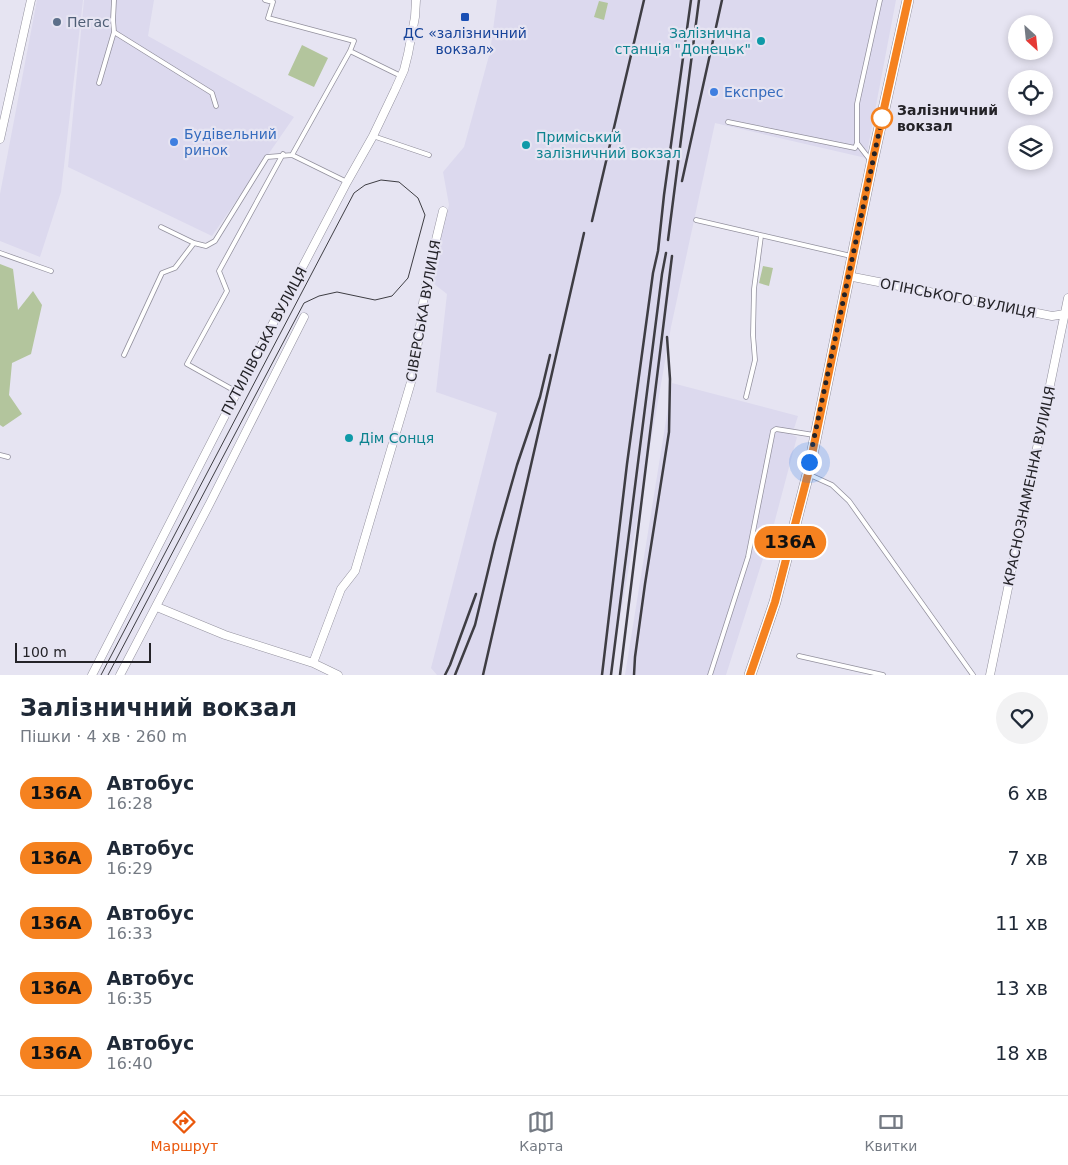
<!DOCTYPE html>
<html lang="uk">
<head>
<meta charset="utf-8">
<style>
	:root { --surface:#fff; --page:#f2f2f3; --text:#1f2937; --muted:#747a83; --line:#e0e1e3; --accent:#ea580c }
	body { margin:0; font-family:"DejaVu Sans",sans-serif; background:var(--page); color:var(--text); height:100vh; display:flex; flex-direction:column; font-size:19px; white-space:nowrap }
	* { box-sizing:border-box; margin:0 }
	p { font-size:16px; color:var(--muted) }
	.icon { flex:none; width:28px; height:28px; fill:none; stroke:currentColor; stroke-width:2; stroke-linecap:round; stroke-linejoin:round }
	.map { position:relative; height:675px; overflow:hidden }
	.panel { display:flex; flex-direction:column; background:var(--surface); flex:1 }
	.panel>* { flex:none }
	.badge { padding:0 10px; border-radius:16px; font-size:18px; line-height:32px }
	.needle { width:32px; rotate:153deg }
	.controls { position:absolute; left:1008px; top:15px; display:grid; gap:10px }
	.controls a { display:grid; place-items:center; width:45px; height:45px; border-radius:50%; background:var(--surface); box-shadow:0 2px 8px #0003; font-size:25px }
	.scale { position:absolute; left:15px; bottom:12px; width:136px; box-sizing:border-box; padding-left:5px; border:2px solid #242328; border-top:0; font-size:14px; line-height:18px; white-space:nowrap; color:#242328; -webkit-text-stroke:4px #e6e4f2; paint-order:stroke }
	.you { position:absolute; width:25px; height:25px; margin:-12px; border:4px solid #fff; border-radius:50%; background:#1a73e8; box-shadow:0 0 0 8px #1a73e833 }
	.map>.badge { position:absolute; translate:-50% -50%; box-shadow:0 0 0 2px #fff }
	.round { display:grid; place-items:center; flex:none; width:52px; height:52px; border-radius:26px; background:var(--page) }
	.summary { display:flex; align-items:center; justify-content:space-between; height:85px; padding:0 20px }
	h1 { font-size:24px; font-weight:700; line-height:38px }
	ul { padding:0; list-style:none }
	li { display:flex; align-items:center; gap:15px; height:65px; padding:0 20px }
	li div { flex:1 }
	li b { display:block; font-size:19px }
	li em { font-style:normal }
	li .badge { min-width:55px; font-weight:700; text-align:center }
	.menu { display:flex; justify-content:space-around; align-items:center; height:70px; border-top:1px solid var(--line); background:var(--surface); font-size:14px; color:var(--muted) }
	.menu a { display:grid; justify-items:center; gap:2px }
	.menu .active { color:var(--accent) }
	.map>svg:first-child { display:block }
	.built { fill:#dcd9ee }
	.green { fill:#b3c59d }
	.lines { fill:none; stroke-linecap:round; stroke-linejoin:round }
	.lane-casing { stroke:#93919e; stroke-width:5.5 }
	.street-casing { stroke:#93919e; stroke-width:9 }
	.secondary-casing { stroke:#93919e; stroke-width:12 }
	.lane { stroke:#fff; stroke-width:4 }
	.street { stroke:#fff; stroke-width:8 }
	.secondary { stroke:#f8dee1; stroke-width:10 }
	.tram { stroke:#3e3d43; stroke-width:1 }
	.rail { stroke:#3e3d43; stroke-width:2.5 }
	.line-casing { stroke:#fff; stroke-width:11 }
	.line { stroke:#f58220; stroke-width:8 }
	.walk { stroke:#242328; stroke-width:5; stroke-dasharray:0 9 }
	.transit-dot { fill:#1a4fb4; stroke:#e6e4f2; stroke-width:2 }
	.service-dot { fill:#5c6f8a; stroke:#e6e4f2; stroke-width:2 }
	.culture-dot { fill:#0f9aa8; stroke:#e6e4f2; stroke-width:2 }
	.shop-dot { fill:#3f7fe0; stroke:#e6e4f2; stroke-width:2 }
	.stop-dot { fill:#fff; stroke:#f58220; stroke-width:2.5 }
	.labels { text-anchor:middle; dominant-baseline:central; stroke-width:4.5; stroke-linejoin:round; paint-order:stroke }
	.service-label { font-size:14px; fill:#4e5e75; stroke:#e6e4f2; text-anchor:start }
	.transit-label { font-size:14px; fill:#164399; stroke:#e6e4f2 }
	.culture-label { font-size:14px; fill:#0d838f; stroke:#e6e4f2; text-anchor:start }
	.shop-label { font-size:14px; fill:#366cbe; stroke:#e6e4f2; text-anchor:start }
	.stop-label { font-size:14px; font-weight:bold; fill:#242328; stroke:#e6e4f2; text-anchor:start }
	.street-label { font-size:14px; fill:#242328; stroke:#e6e4f2 }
</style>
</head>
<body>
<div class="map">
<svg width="1068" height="675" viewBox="0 0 1068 675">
	<rect width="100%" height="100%" fill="#e6e4f2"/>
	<path class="built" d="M37,0H83L61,192L40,257L0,241V194Z
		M84,0H154L148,36L294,117L212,236L68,167Z
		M497,0H896L866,158L715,123L671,327L610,675H437L431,668L497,413L436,392L447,294L429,280L449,205L443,172L464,147L490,52Z
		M672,383L798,416L792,435L797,437L774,524L726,675H625Z"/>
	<path class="green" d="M599,1L608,3L604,20L594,17Z
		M302,45L328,58L314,87L288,75Z
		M0,264L13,269L18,310L33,291L42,305L31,354L12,363L9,395L22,414L3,427L0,425Z
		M763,266L773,268L769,286L759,283Z"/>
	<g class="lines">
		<g class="lane-casing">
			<path id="lane" d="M114,0L113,20L114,32L212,93L216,106
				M265,0L273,2L268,18L354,41L350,51L292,155
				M350,51L401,76
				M99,83L114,32
				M728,122L855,148L857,143
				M373,136L429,155
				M871,161L857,143V104L880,0
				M696,220L851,256
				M161,227L194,243
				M0,253L51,271
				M124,355L162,273L175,268L194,243L206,246L215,241L267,157L292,155L347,182
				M237,392L187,364L227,291L219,271L283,154
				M746,397L755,360L753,335L754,289L761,236
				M0,455L8,457
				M810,475L832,485L849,501L973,675
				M799,656L883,675
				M710,675L748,557L773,431L776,429L814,435"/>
		</g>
		<g class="street-casing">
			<path id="street" d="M0,139L31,0
				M848,276L1052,316L1065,314H1068
				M157,607L225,635L313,663L338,675
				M313,663L341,589L355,571L414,372L426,281L443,211
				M92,675L237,392L347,182L373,136L395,90L404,70L408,54L415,17L416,0
				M120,675L210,503L304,317
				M990,675L1068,298"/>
		</g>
		<g class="secondary-casing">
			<path id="secondary" d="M750,675L775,602L808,474L872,163L908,0"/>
		</g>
		<use href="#lane" class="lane"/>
		<use href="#street" class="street"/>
		<use href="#secondary" class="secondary"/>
		<path class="tram" d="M101,675L354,193L365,185L381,180L399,182L418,198L425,215L408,278L392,296L375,300L337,292L319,296L304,303L108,675"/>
		<path class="rail" d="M682,181L722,0
			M592,221L644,0
			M668,240L699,0
			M445,675L450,665L476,594
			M455,675L475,625L495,542L517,465L540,397L550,355
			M483,675L584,233
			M602,675L627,464L653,273L658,251L664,195L691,0
			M611,675L662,274L666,253
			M620,675L672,256
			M634,675L635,657L645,584L669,432L670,379L667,337"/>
	</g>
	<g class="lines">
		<g class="line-casing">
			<path id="line" d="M750,675L775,602L808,474L872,163L908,0"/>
		</g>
		<use href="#line" class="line"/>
		<path class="walk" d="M809,462L882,118"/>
	</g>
	<rect class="transit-dot" x="460" y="12" width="10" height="10" rx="2.5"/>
	<circle class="service-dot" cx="57" cy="22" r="5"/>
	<g class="culture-dot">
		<circle cx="761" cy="41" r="5"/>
		<circle cx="526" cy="145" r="5"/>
		<circle cx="349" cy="438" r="5"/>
	</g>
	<g class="shop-dot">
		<circle cx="714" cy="92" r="5"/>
		<circle cx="174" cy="142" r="5"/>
	</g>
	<circle class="stop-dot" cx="882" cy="118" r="10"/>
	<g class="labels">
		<g class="service-label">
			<text x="67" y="22">Пегас</text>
		</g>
		<g class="transit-label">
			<text x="465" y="33">ДС «залізничний<tspan x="465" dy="16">вокзал»</tspan></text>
		</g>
		<g class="culture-label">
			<text x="751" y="33" text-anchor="end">Залізнична<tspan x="751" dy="16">станція "Донецьк"</tspan></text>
			<text x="536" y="137">Приміський<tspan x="536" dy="16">залізничний вокзал</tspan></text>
			<text x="359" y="438">Дім Сонця</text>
		</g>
		<g class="shop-label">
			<text x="724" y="92">Експрес</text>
			<text x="184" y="134">Будівельний<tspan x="184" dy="16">ринок</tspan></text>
		</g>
		<g class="stop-label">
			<text x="897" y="110">Залізничний<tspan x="897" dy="16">вокзал</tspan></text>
		</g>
		<g class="street-label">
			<text transform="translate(958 298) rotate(11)">ОГІНСЬКОГО ВУЛИЦЯ</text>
			<text transform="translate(423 311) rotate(-80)">СІВЕРСЬКА ВУЛИЦЯ</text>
			<text transform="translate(264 341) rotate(-62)">ПУТИЛІВСЬКА ВУЛИЦЯ</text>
			<text transform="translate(1029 486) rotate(-78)">КРАСНОЗНАМЕННА ВУЛИЦЯ</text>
		</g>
	</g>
</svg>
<div class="controls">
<a><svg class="needle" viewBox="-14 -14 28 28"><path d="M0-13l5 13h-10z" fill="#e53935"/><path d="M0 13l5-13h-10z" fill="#747a83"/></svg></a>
<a><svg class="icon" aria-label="locate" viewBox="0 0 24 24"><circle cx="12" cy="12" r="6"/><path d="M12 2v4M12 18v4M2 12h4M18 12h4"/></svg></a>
<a><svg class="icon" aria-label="layers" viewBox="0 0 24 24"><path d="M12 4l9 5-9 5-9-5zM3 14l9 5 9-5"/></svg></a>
</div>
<div class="scale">100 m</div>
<div class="you" style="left:809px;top:462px"></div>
<b class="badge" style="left:790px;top:542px;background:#f58220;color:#111">136А</b>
</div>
<section class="panel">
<div class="summary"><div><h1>Залізничний вокзал</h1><p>Пішки · 4 хв · 260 m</p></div><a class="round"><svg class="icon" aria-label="heart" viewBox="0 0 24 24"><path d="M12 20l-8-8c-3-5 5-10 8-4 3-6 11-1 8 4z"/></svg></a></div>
<ul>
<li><span class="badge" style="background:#f58220;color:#111">136А</span><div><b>Автобус</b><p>16:28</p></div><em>6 хв</em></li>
<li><span class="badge" style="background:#f58220;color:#111">136А</span><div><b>Автобус</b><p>16:29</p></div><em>7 хв</em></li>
<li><span class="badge" style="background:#f58220;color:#111">136А</span><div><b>Автобус</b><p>16:33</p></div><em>11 хв</em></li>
<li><span class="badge" style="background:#f58220;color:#111">136А</span><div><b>Автобус</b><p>16:35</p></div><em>13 хв</em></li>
<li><span class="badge" style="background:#f58220;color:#111">136А</span><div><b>Автобус</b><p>16:40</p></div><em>18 хв</em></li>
</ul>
</section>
<nav class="menu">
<a class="active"><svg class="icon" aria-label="directions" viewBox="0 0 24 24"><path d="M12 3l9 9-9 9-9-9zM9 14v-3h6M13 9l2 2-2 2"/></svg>Маршрут</a>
<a><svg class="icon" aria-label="map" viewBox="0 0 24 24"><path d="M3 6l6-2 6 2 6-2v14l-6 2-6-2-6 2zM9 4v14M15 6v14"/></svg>Карта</a>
<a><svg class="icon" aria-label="tickets" viewBox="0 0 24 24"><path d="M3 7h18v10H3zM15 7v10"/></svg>Квитки</a>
</nav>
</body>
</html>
